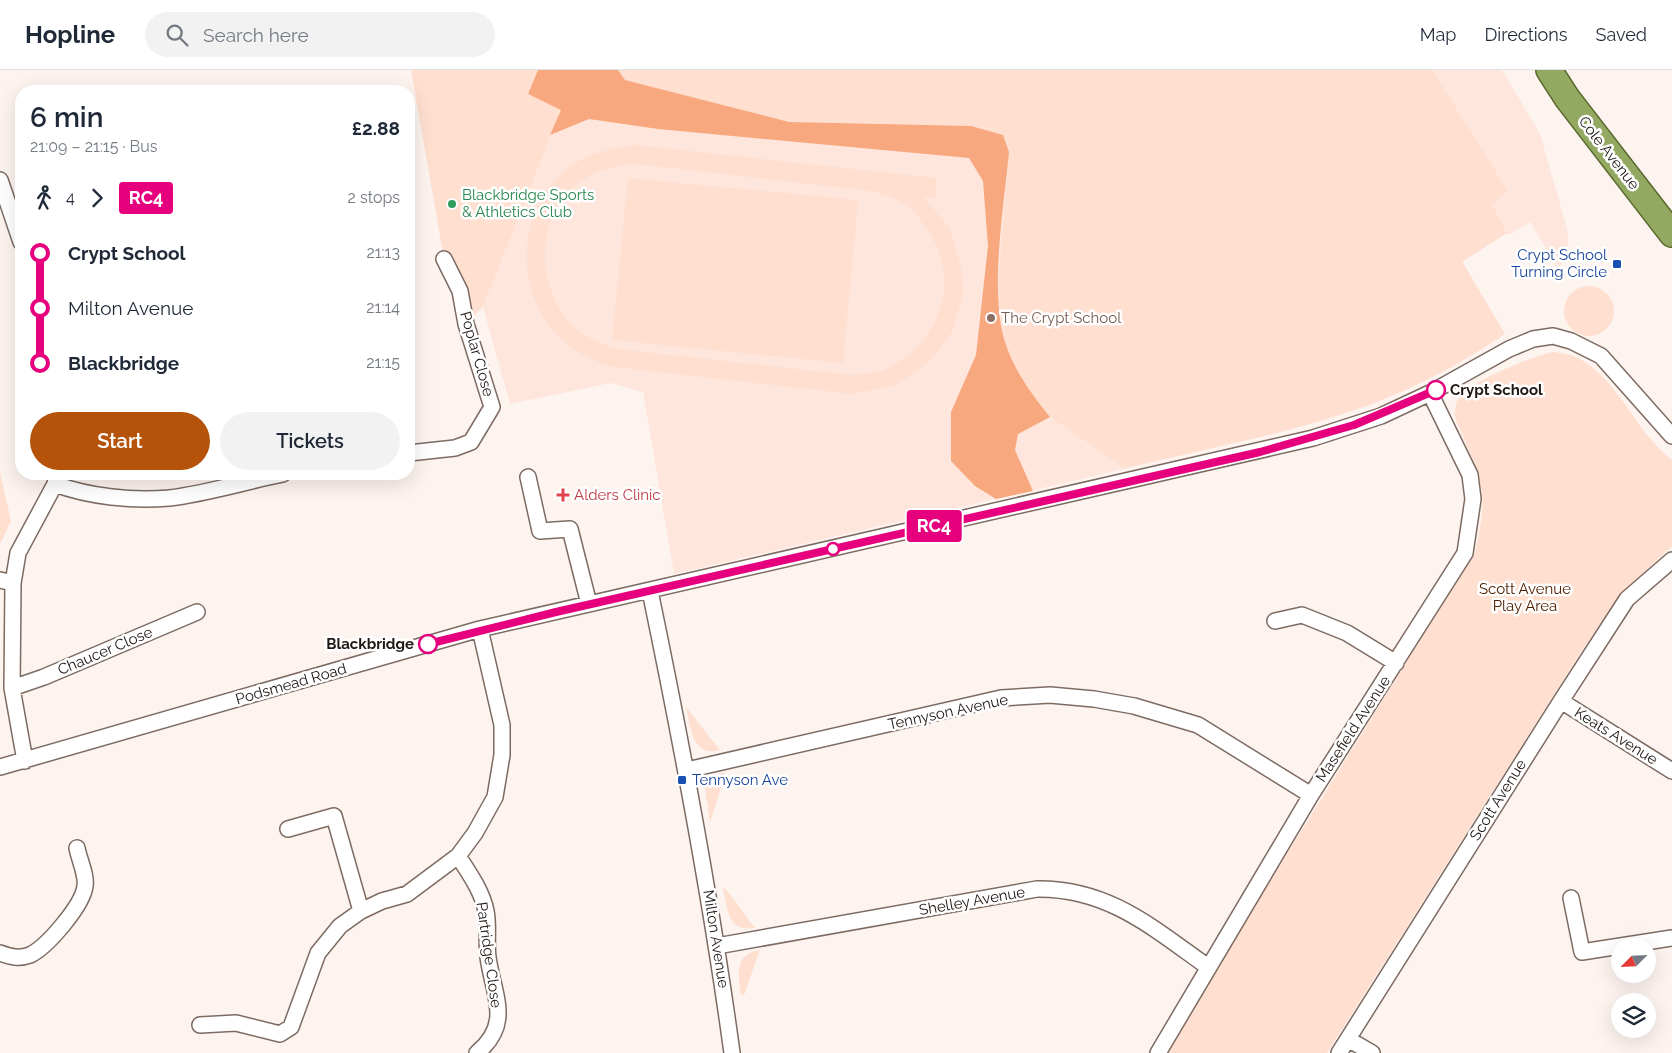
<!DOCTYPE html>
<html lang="en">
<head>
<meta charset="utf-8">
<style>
	:root { --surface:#fff; --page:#f2f2f3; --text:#1f2937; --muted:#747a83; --line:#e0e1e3; --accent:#b45309 }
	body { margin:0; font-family:Raleway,sans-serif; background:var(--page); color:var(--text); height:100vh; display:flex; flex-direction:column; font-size:19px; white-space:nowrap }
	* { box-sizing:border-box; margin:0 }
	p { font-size:16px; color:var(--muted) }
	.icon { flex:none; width:28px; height:28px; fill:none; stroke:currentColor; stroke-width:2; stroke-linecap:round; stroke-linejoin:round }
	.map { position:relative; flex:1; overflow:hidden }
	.details { position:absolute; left:15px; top:15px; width:400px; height:395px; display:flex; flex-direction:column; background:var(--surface); border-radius:20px; box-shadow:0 5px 20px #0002 }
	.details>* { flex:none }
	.badge { padding:0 10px; border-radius:4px; font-size:18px; line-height:32px }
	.needle { width:32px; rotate:246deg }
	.fabs { position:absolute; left:1611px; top:868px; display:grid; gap:10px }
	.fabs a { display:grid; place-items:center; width:45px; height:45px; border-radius:50%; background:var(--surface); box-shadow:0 5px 20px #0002; font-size:25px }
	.map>.badge { position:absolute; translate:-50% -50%; box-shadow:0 0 0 2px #fff }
	.legs { display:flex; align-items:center; gap:8px; height:55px; padding:0 15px; font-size:16px }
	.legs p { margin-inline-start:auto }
	.overview { display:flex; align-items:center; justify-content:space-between; height:85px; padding:0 15px }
	h1 { font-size:28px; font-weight:600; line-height:38px }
	.action { display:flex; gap:10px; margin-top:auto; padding:10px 15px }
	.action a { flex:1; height:58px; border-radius:30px; background:var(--accent); color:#fff; font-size:20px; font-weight:600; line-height:58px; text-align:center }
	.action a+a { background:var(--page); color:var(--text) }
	ul { padding:0 15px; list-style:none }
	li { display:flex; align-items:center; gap:18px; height:55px; font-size:19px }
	li i { display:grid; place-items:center; width:8px; height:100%; margin:0 6px; background:currentColor }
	li i::after { content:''; width:12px; height:12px; margin:-6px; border:4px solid; border-radius:50%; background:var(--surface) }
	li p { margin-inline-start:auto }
	li:first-child i { background:linear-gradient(#0000 50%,currentColor 0) }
	li:last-child i { background:linear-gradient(currentColor 50%,#0000 0) }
	header { display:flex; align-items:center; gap:30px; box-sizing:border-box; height:70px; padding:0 25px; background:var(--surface); border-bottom:1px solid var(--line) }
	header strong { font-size:24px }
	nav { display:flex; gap:28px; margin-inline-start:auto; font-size:18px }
	.search { width:350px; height:45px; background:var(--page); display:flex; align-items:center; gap:12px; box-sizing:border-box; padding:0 18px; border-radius:28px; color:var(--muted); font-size:19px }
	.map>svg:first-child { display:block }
	.education { fill:#ffe6dd }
	.green { fill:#fedfd0; fill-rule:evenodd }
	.forest { fill:#f8a87f }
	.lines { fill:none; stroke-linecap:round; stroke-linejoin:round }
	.minor-casing { stroke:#7d6b62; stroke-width:18 }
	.trunk-casing { stroke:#58672b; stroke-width:28 }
	.minor { stroke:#fff; stroke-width:15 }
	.trunk { stroke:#93a860; stroke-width:25 }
	.line-1-casing { stroke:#fff; stroke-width:11 }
	.line-1 { stroke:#e6007e; stroke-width:8 }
	.leisure-dot { fill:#2e9e5b; stroke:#fff; stroke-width:2 }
	.transit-dot { fill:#1a4fb4; stroke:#fff; stroke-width:2 }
	.education-dot { fill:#8d6e63; stroke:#fff; stroke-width:2 }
	.stop-1-dot { fill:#fff; stroke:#e6007e; stroke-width:2.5 }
	.health-dot { fill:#e0444e; stroke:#fff; stroke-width:2 }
	.labels { text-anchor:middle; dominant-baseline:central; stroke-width:5; stroke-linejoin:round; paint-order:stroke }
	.street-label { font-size:15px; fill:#1e1713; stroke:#fff }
	.leisure-label { font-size:15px; fill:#27864d; stroke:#fff; text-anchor:start }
	.transit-label { font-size:15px; fill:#164399; stroke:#fff; text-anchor:end }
	.education-label { font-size:15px; fill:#785e54; stroke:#fff; text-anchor:start }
	.stop-label { font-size:15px; font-weight:bold; fill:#1e1713; stroke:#fff; text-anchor:start }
	.health-label { font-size:15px; fill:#be3a42; stroke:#fff; text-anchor:start }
	.park-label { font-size:15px; fill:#522102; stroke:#fff }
</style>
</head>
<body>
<header>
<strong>Hopline</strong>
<div class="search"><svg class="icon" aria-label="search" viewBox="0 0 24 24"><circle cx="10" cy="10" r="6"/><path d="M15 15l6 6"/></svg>Search here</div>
<nav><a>Map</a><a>Directions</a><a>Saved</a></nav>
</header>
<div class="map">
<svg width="1672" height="983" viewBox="0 0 1672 983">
	<rect width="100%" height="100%" fill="#fdf4f0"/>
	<path class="education" d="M578,0H1502L1540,64L1568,162V173L1559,200L1530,152L1509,165L1507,163L1462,191L1505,264L1430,308L1370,335L1278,363L674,504L643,322L611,313L510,334L483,237L528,119Z"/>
	<path class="green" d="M411,0H538L528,24L561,39L483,237L466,254L444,189Z
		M618,0H1432L1508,121L1492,135L1507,163L1462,192L1505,264C1464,292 1418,317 1371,334C1291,364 1207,378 1125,398L1050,347L1028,321L1005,273L997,227L1009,82L1003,65L971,56L789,52L625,10Z
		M635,75L937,108L935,129L923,127L950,158L962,201L963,225L952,262L939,280L929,292L896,315L852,324L613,297C595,291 577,284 563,271C513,228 515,138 568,98C588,83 611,78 635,75ZM636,94L870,121C883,124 894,128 906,135C915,141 922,152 928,161C961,210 941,271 890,297C879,303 864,304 852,305L618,279C602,274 586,268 574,257C535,219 534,147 579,113C595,100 615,96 636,94Z
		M628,108L858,130L843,293L612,270Z
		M1564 241a25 25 0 1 1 50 0a25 25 0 1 1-50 0Z
		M1553,282C1560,283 1569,284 1576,287C1617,306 1636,363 1672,390V476L1621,524L1581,582L1327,983H1163L1475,482C1479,464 1484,443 1482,424C1479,397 1464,372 1455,347C1454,339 1456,331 1461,325C1475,310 1533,286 1553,282Z
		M0,402L11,451L0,474Z
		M686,637L720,680H719C692,688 690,655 686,637Z
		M724,702L725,706L710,752L705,718L715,706Z
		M725,818L755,858C727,862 728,840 723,819Z
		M760,880L744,925H741C738,905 734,884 760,880Z"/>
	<path class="forest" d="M538,0H618L625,10L789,52L971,56L1003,65L1009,82C1004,137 989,221 1005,272C1014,300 1032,325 1050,347L1018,364L1015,380L1033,421L996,429L975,416L951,391V342L976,285L988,176L983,111L969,88L658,59L589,49L550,65L561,40L528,24Z"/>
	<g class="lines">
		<g class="minor-casing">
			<path id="minor" d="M0,110L21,172
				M409,383L455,378L471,372L492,337L466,254L460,221L444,189
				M528,407L540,461L570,459L589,534
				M55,414C90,427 133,431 169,428C205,424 247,411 283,404
				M0,510L13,513L12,618L25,691
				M13,513L18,483L55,414L57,404
				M650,521C682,675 711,828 732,983
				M1275,551L1302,545L1347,563L1396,593
				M12,618L44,607L197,542
				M1561,631L1672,701
				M0,697L480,559L1313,368L1381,346L1430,323L1509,279L1533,269L1553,266L1571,271L1601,286L1672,366
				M687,700L1001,628L1050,625L1094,629L1134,636L1198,655L1311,725
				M288,759L334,746L361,841
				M458,786C469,803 482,821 486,841C489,856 486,872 488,887C493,925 513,953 477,983
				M1571,828L1582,882L1672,868
				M717,876L1037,819C1108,818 1153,858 1208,897
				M0,883C11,887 19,889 30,885C47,877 83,835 85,816C87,806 79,789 77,778
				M200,955L236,953L280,964L291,957L318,883L340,856L361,841L382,831L407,824L458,786L475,763L495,727L502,685V655L480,559
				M1348,969L1372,983
				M1158,983L1311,725L1465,483L1473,429L1470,405L1430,323
				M1339,983L1561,631L1627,529L1672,490"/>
		</g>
		<g class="trunk-casing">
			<path id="trunk" d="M1549,0L1567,28L1672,164"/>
		</g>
		<use href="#minor" class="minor"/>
		<use href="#trunk" class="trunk"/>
	</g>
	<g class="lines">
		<g class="line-1-casing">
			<path id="line-1" d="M428,574L556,542L1260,382L1354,355L1436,320"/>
		</g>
		<use href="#line-1" class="line-1"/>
	</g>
	<circle class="leisure-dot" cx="452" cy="134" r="5"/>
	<g class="transit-dot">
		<rect x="1612" y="189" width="10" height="10" rx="2.5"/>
		<rect x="677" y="705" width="10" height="10" rx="2.5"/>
	</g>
	<circle class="education-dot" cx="991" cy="248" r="5"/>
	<g class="stop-1-dot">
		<circle cx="1436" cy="320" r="9"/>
		<circle cx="833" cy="479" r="6"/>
		<circle cx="428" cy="574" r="9"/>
	</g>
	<path class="health-dot" d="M560.5 417.5h5v5h5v5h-5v5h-5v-5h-5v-5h5z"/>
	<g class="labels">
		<g class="street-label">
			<text transform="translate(1609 83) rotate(52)">Cole Avenue</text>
			<text transform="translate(477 284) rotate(74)">Poplar Close</text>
			<text transform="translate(105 581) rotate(-23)">Chaucer Close</text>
			<text transform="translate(291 614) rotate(-16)">Podsmead Road</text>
			<text transform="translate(948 642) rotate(-12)">Tennyson Avenue</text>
			<text transform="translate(1353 659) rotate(-57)">Masefield Avenue</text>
			<text transform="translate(1616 666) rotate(32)">Keats Avenue</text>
			<text transform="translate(1498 730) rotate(-58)">Scott Avenue</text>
			<text transform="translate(972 831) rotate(-10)">Shelley Avenue</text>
			<text transform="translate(716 869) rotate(81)">Milton Avenue</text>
			<text transform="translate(489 885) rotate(82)">Partridge Close</text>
		</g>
		<g class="leisure-label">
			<text x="462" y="125">Blackbridge Sports<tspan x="462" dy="17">&amp; Athletics Club</tspan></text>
		</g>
		<g class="transit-label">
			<text x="1607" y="185">Crypt School<tspan x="1607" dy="17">Turning Circle</tspan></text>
			<text x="692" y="710" text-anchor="start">Tennyson Ave</text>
		</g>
		<g class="education-label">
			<text x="1001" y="248">The Crypt School</text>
		</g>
		<g class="stop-label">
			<text x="1450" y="320">Crypt School</text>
			<text x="414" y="574" text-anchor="end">Blackbridge</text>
		</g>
		<g class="health-label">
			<text x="574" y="425">Alders Clinic</text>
		</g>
		<g class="park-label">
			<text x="1525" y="519">Scott Avenue<tspan x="1525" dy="17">Play Area</tspan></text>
		</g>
	</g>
</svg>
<div class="fabs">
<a><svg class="needle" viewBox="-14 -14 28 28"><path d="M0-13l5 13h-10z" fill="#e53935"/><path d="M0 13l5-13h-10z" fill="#747a83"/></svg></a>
<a><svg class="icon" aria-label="layers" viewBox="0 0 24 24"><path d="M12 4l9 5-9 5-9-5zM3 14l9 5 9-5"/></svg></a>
</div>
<b class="badge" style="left:934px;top:456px;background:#e6007e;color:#fff">RC4</b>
<section class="details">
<div class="overview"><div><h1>6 min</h1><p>21:09 – 21:15 · Bus</p></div><b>£2.88</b></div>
<div class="legs"><svg class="icon" aria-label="walk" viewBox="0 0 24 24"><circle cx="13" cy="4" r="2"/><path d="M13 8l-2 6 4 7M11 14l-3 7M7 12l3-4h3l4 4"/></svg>4<svg class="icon" aria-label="forward" viewBox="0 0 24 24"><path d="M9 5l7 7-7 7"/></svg><b class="badge" style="background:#e6007e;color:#fff">RC4</b><p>2 stops</p></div>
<ul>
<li><i style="color:#e6007e"></i><b>Crypt School</b><p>21:13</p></li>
<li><i style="color:#e6007e"></i><span>Milton Avenue</span><p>21:14</p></li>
<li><i style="color:#e6007e"></i><b>Blackbridge</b><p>21:15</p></li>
</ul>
<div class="action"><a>Start</a><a>Tickets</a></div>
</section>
</div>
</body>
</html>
